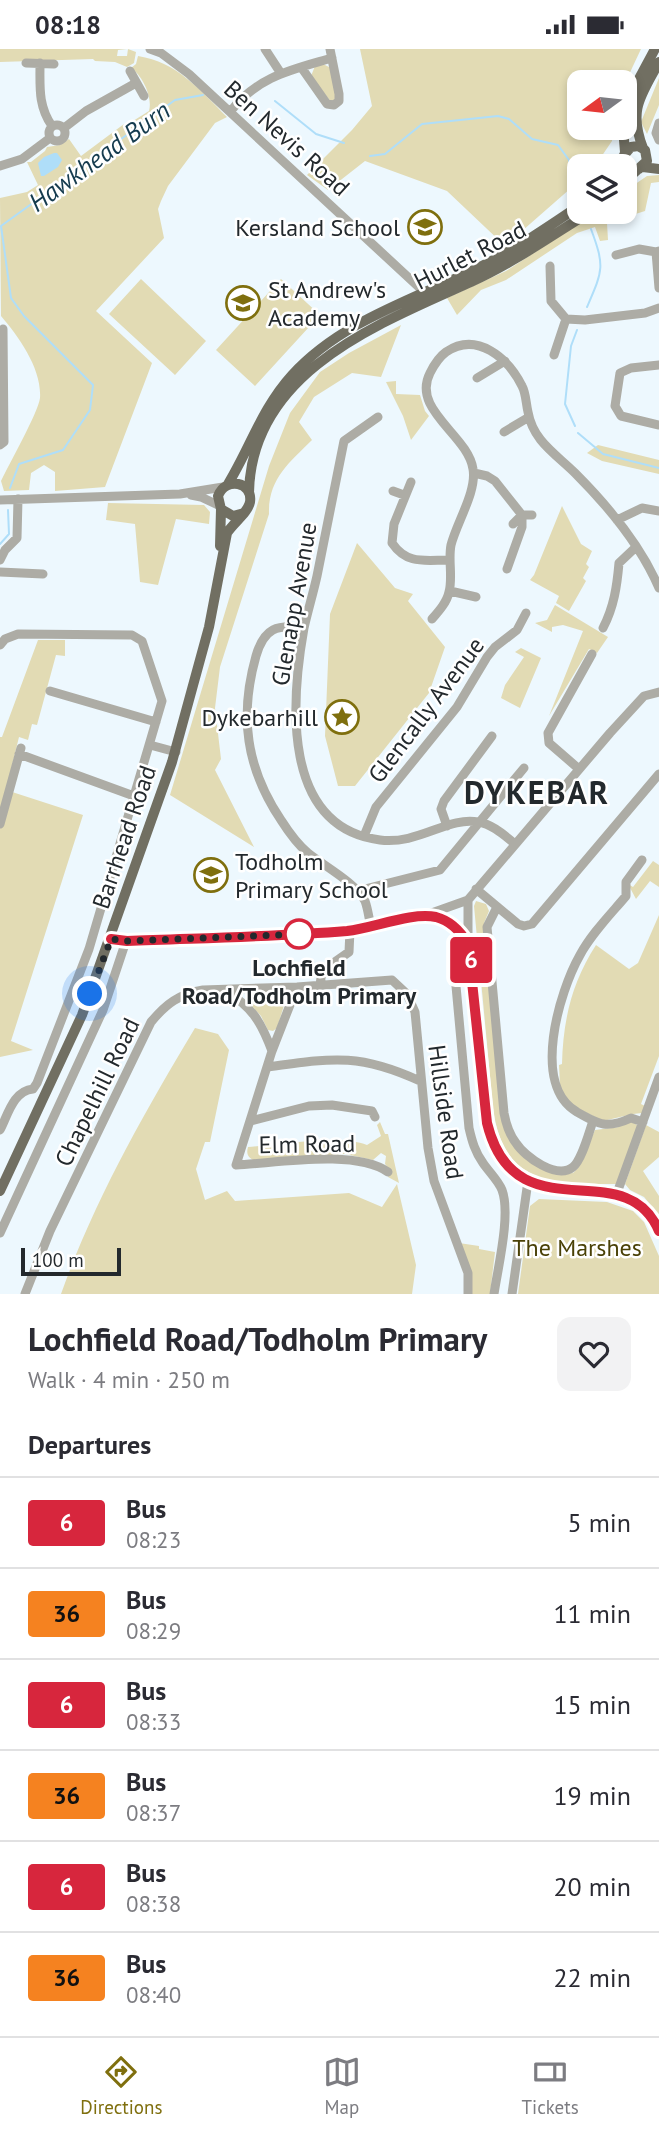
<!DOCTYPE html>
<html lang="en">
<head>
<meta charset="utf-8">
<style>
	:root { --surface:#fff; --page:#f2f2f3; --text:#2b2b33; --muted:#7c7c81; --line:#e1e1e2; --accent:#7f6f0e }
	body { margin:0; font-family:"PT Sans",sans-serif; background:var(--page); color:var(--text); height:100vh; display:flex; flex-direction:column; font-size:26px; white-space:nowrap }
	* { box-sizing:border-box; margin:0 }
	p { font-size:23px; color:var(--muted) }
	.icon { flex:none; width:38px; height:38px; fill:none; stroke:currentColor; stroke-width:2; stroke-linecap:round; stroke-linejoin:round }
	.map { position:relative; height:1245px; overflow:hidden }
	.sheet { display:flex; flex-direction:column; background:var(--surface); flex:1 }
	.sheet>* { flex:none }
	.badge { padding:0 14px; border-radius:5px; font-size:24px; line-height:46px }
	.needle { width:46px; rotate:255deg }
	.controls { position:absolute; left:567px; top:21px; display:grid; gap:14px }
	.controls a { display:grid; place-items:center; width:70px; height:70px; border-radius:14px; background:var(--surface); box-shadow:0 4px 10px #0003; font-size:35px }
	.scale { position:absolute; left:21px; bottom:18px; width:100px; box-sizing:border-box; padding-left:7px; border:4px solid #23292d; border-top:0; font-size:19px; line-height:24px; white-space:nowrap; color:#23292d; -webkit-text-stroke:5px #fff; paint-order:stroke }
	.you { position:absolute; width:35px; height:35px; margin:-18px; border:5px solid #fff; border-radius:50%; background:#1a73e8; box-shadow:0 0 0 10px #1a73e833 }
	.map>.badge { position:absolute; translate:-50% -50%; box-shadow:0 0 0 4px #fff }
	h2 { padding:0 28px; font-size:26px; line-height:63px }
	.round { display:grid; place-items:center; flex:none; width:74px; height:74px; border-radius:14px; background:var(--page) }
	.head { display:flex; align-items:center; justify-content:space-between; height:119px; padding:0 28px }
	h1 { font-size:33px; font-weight:700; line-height:52px }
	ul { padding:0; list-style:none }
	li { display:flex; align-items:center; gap:21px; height:91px; padding:0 28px; border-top:2px solid var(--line) }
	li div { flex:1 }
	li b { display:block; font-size:26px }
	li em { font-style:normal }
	li .badge { min-width:77px; font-weight:700; text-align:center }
	.status { display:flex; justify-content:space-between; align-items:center; height:49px; padding:0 35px; background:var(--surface); direction:ltr }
	.status svg { height:19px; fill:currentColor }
	.tab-bar { display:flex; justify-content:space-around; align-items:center; height:98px; border-top:2px solid var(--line); background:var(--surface); font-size:19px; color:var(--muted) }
	.tab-bar a { display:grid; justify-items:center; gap:4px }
	.tab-bar .current { color:var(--accent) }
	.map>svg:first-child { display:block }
	.green { fill:#e2dbb4 }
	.water { fill:#afdef9 }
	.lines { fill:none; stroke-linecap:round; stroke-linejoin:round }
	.stream { stroke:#afdef9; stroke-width:2 }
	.minor { stroke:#adaca5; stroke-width:9 }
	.major { stroke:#716f62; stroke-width:10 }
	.line-casing { stroke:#fff; stroke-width:16 }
	.line { stroke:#d7263d; stroke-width:10 }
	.walk { stroke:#23292d; stroke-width:7; stroke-dasharray:0 12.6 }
	.stop-dot { fill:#fff; stroke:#d7263d; stroke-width:3.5 }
	.labels { text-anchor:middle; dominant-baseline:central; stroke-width:5; stroke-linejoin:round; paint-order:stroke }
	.street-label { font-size:24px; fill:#23292d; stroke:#fff }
	.poi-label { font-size:24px; fill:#23292d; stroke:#fff; text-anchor:end }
	.stop-label { font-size:24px; font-weight:bold; fill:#23292d; stroke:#fff }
	.park-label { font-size:24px; fill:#4a4107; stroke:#fff }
	.water-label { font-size:26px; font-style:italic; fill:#153b4e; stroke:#fff }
	.district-label { font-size:32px; font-weight:bold; letter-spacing:2px; fill:#23292d; stroke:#fff }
</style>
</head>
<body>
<div class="status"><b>08:18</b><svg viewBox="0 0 49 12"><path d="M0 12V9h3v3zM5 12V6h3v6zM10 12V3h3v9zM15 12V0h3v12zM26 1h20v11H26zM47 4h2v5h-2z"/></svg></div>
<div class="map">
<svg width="659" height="1245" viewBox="0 0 659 1245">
	<rect width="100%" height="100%" fill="#edf8fe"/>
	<path class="green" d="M0,0H127L118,1L117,7H127L128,0L136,3L134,14L127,18L115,13L95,12L93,10L0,13Z
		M360,0H641L625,34L579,33V79H614L612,92L597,114L594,117H579V132L505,197L447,142L365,112L328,141L307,126L352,81L372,57Z
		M138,7C177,13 200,41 227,68L215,74L168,137L161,152L158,160L164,189L96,262L152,314L105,438L55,442V423L44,416L31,424L29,441L4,442L1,432C9,415 38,364 40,349C42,320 19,288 1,267L0,149L27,143L38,136L27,113H31L45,102L47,98L60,96L69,90L81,107L124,75L125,77L149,62C153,48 142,26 131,19L136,15Z
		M323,15L331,19L337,49L331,53L311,27L315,17Z
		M659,29V56L647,85L641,73Z
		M659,126V133L651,134L645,162L607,174L608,191L600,192L595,178L577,184L506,231L481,241L457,266L447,249L506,222L597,163H625V142L647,127Z
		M141,230L206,292L175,326L109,265Z
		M281,230L320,266L255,337L216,301Z
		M401,276L381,328L352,324L314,348L299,373L312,391C289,414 268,430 269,465L220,618L215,659L221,710L215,721L254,798L170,746L269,417L290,364L320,323L349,304Z
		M396,332V345L420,346L425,362L429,367L411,391L403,367L386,333Z
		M598,396L659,411V425L602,412L587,404Z
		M108,454L204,456L210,463L209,475L176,470L158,536L140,533L135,475L106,471Z
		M562,457L581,495L592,502L586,515L589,518L583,529L586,532L569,562L556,554L559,547L530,531L534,526Z
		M357,494L395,539L413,545L408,552L445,598L429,644L355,737H338L325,687L330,565Z
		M555,556L608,588L597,604L589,600L549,667L583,582L563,576L552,578V583L535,574L547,571Z
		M38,591H65V607L56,606L37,676L32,675L28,691L19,688L6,741L83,766L11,992L33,1001L0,1008V688H2Z
		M521,599L541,609L520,659L501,649L505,636L524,608L515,603Z
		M653,812L659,816V838L650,832L636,850L628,835L633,838Z
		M476,852L486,855L489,862L484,874L512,1095L562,1125L573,1124L578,1119L595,1081L619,1078L633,1065L603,1072L567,1054L560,1037L559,1016L562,1015C563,971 572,933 596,896L629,920L638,914L659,866V1007L641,1055L645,1057L642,1064L633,1065L632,1073L637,1076V1079L617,1135H625L646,1076L659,1083V1108L643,1122L659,1147V1166L644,1148L630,1141L625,1135C562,1134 504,1143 493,1059L474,857Z
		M278,942L284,945L286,950L277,979L273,982L268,981L261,967L248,953L249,947L253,944Z
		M195,979L218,985L229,1001L210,1093H205L196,1120L205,1151L227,1142L235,1152L349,1144L382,1158L397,1135L416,1216L412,1245H61C94,1152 144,1064 195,979Z
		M380,1073L385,1085H388L399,1134L388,1128L391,1122L385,1115L386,1107L381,1104L373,1111L345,1105L255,1112C248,1109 246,1105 248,1098C277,1096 341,1085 367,1096L381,1087L377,1076Z
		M539,1150L607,1153L633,1162L644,1173L659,1207V1245H518L530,1157Z
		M459,1194L479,1197V1200L495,1203L490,1245H472Z"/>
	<path class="water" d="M54,104H57L62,111L58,118L44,127H41L38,114L44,108Z"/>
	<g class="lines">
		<path class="stream" d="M275,52L316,85L344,94
			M370,107L385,105L422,75L498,67L509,70L532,90L558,96L569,111L574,141
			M587,258C603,221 605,218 591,180
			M575,377L565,355L571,297L577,281
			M578,384L603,405L659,419
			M10,439L19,415L63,401L90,361L93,336L24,267L11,249L1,177L175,51L203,46
			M0,495L9,485L8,461"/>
		<path class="minor" d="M150,0L161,4L189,25L423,242
			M265,0L280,23
			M26,14L54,15
			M40,14C40,38 38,57 52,77
			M301,18L327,55L334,56L339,52V45L330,0
			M130,22L144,47
			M230,63C258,27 291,21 332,9
			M659,74L656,84L659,91
			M49 84a8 8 0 1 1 16 0a8 8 0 1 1-16 0Z
			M64,79L86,62L136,34
			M0,117L22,110L50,89
			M659,202L656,203L659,239
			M616,206L639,200L656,203
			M550,217L551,252L566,270
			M554,306L566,270L585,271L645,264L659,259
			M659,316L631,319L620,324L615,357L621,367L659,376
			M477,329L505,312
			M378,368L344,392C335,437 326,482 317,527C313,545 308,561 304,579C291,652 281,778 380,791C418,796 449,767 478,773C492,775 504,786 514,794
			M504,383L529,368
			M0,396L4,393L3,280
			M474,424L487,427L495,432L522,466V478L507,520
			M411,433L394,475L392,494C407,516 425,511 449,511
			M393,442L404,446
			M191,446L201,448L218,456
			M0,451L180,445L223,438
			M617,471L642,459L659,462
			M513,475L522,466H532
			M0,511L5,501L17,489L18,450
			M0,523L43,525
			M450,542L476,548
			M432,570C439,562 447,553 449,543C453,528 448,511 451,496C457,473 477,442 473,420C468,386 411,361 430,324C434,316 439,308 446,303C477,282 508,309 522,337C526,344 526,355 528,363C533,392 556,405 575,424C608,457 641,497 659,539
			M304,579C277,575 264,579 256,607C239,667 246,719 281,771C288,782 297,795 308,804C324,817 356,834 365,852C368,860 369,870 371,878
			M603,579C614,558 617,537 619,514L636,498
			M0,596L5,590L18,585L132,586L142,592L162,652L89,900L37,1034L33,1040C13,1042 8,1066 0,1081
			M50,642L156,673
			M150,696L176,703
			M19,705L134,747
			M579,720L549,694L548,684L592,605
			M0,775L21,699
			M447,777L441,760L444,752L492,687
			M364,787L376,758L457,658L487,608L495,598L517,581L526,564
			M642,811L626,833V847C610,866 592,884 580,906C559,943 531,1037 577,1063C600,1076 607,1080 631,1069L643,1073
			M476,840L518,875L524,877L532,875L659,725
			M357,842L440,821L524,719
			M468,851L610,684L644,647L659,643
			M468,851V895
			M497,858L487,878L504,1064C506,1075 509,1085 516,1094C525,1108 557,1131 573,1118C582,1111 589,1083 593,1072
			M426,866L468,851
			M111,890L126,892L350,881L427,867L445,871L453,876L468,895L487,1074C513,1188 626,1102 659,1182
			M472,929L460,930L456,937L469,1079C472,1092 475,1103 483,1114C489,1123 498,1131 502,1141C511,1165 498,1218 494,1245
			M320,936L322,922L349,903L350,881
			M226,942C253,959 261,973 272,1002L236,1116C277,1114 355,1100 388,1123
			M272,1002L297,938
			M268,1018C333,1009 359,1004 420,1032
			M251,1072L309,1057L332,1056L372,1062L375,1068
			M617,1144L659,1028
			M0,1184L103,961L126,892
			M25,1245L50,1182L151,973C166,955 179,945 203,941L297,938L392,931L407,945L415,963L428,1099L434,1132L468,1224V1245
			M512,1245L528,1132"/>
		<path class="major" d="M625,64L634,39L655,0
			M623,79L625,103
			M643,99C628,60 641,47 659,13
			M643,118L659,120
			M625,132L647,112L645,101L638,97L631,98L624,106C624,116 630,121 639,120
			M228,435C250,399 262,359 292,326C343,270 419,249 484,216C517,199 548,178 579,157
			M249,444C251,323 378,275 471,233C513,214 551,187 590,163
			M220,497L221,460
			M0,1142L82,966L172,713L209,578L227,484C233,474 248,464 250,453C253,433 226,427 218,447L221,460L233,467L244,464"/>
	</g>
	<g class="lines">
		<g class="line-casing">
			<path id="line" d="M111,890L127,892C200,889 273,888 347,882C374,879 411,863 436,868C451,872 461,883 468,895L487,1074C515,1188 625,1102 659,1182"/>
		</g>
		<use href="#line" class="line"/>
		<path class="walk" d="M90,945L111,890L127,892L302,885H299"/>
	</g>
	<defs>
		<g id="school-ring" transform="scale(1.75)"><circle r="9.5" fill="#fff" stroke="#7f6f0e" stroke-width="1.5"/><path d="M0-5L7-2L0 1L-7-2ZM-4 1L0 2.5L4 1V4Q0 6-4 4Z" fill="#7f6f0e"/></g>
		<g id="sight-ring" transform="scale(1.75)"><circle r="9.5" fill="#fff" stroke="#7f6f0e" stroke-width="1.5"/><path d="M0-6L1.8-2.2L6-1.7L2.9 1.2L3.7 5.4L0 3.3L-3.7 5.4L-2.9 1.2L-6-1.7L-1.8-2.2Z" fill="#7f6f0e"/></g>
	</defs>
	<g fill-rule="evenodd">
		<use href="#school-ring" x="425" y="178"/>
		<use href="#school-ring" x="243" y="254"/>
		<use href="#sight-ring" x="342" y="668"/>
		<use href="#school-ring" x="211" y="826"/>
	</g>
	<circle class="stop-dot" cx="299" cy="885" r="14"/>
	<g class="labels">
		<g class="street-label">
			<text transform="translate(287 89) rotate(42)">Ben Nevis Road</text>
			<text transform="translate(470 206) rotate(-27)">Hurlet Road</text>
			<text transform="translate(294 555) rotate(-80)">Glenapp Avenue</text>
			<text transform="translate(426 661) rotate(-53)">Glencally Avenue</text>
			<text transform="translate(124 788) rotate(-71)">Barrhead Road</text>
			<text transform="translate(97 1043) rotate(-64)">Chapelhill Road</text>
			<text transform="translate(446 1063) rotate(82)">Hillside Road</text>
			<text transform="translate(307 1095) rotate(-1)">Elm Road</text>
		</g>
		<g class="poi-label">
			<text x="400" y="178">Kersland School</text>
			<text x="268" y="240" text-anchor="start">St Andrew's<tspan x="268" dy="28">Academy</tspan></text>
			<text x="318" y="668">Dykebarhill</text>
			<text x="235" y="812" text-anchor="start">Todholm<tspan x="235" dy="28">Primary School</tspan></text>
		</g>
		<g class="stop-label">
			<text x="299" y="918">Lochfield<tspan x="299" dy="28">Road/Todholm Primary</tspan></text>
		</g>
		<g class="park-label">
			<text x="577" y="1198">The Marshes</text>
		</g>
		<g class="water-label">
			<text transform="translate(99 107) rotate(-36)">Hawkhead Burn</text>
		</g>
		<g class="district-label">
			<text x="537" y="743">DYKEBAR</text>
		</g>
	</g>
</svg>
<div class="controls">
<a><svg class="needle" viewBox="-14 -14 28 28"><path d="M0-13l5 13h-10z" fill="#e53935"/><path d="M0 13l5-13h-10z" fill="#7c7c81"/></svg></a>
<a><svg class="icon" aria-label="layers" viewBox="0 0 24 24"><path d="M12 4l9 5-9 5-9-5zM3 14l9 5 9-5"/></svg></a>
</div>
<div class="scale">100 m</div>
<div class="you" style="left:90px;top:945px"></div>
<b class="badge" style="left:471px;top:911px;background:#d7263d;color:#fff">6</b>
</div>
<section class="sheet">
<div class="head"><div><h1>Lochfield Road/Todholm Primary</h1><p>Walk · 4 min · 250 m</p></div><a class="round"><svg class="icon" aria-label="heart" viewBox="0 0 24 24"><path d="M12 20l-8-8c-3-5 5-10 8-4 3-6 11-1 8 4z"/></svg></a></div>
<h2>Departures</h2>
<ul>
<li><span class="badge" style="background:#d7263d;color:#fff">6</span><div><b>Bus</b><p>08:23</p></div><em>5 min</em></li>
<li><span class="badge" style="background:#f58220;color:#111">36</span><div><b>Bus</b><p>08:29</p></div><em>11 min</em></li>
<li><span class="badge" style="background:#d7263d;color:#fff">6</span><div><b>Bus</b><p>08:33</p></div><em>15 min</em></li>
<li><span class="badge" style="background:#f58220;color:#111">36</span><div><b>Bus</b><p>08:37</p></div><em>19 min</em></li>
<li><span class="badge" style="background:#d7263d;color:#fff">6</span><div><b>Bus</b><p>08:38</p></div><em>20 min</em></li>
<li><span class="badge" style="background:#f58220;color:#111">36</span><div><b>Bus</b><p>08:40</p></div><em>22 min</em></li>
</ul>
</section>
<nav class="tab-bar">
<a class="current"><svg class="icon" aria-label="directions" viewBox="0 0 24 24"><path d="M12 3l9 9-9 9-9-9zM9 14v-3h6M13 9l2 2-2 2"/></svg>Directions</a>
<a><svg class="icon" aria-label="map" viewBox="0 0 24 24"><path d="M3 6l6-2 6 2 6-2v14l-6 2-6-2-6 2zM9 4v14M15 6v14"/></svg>Map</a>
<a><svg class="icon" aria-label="tickets" viewBox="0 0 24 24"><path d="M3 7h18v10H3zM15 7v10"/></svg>Tickets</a>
</nav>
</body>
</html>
